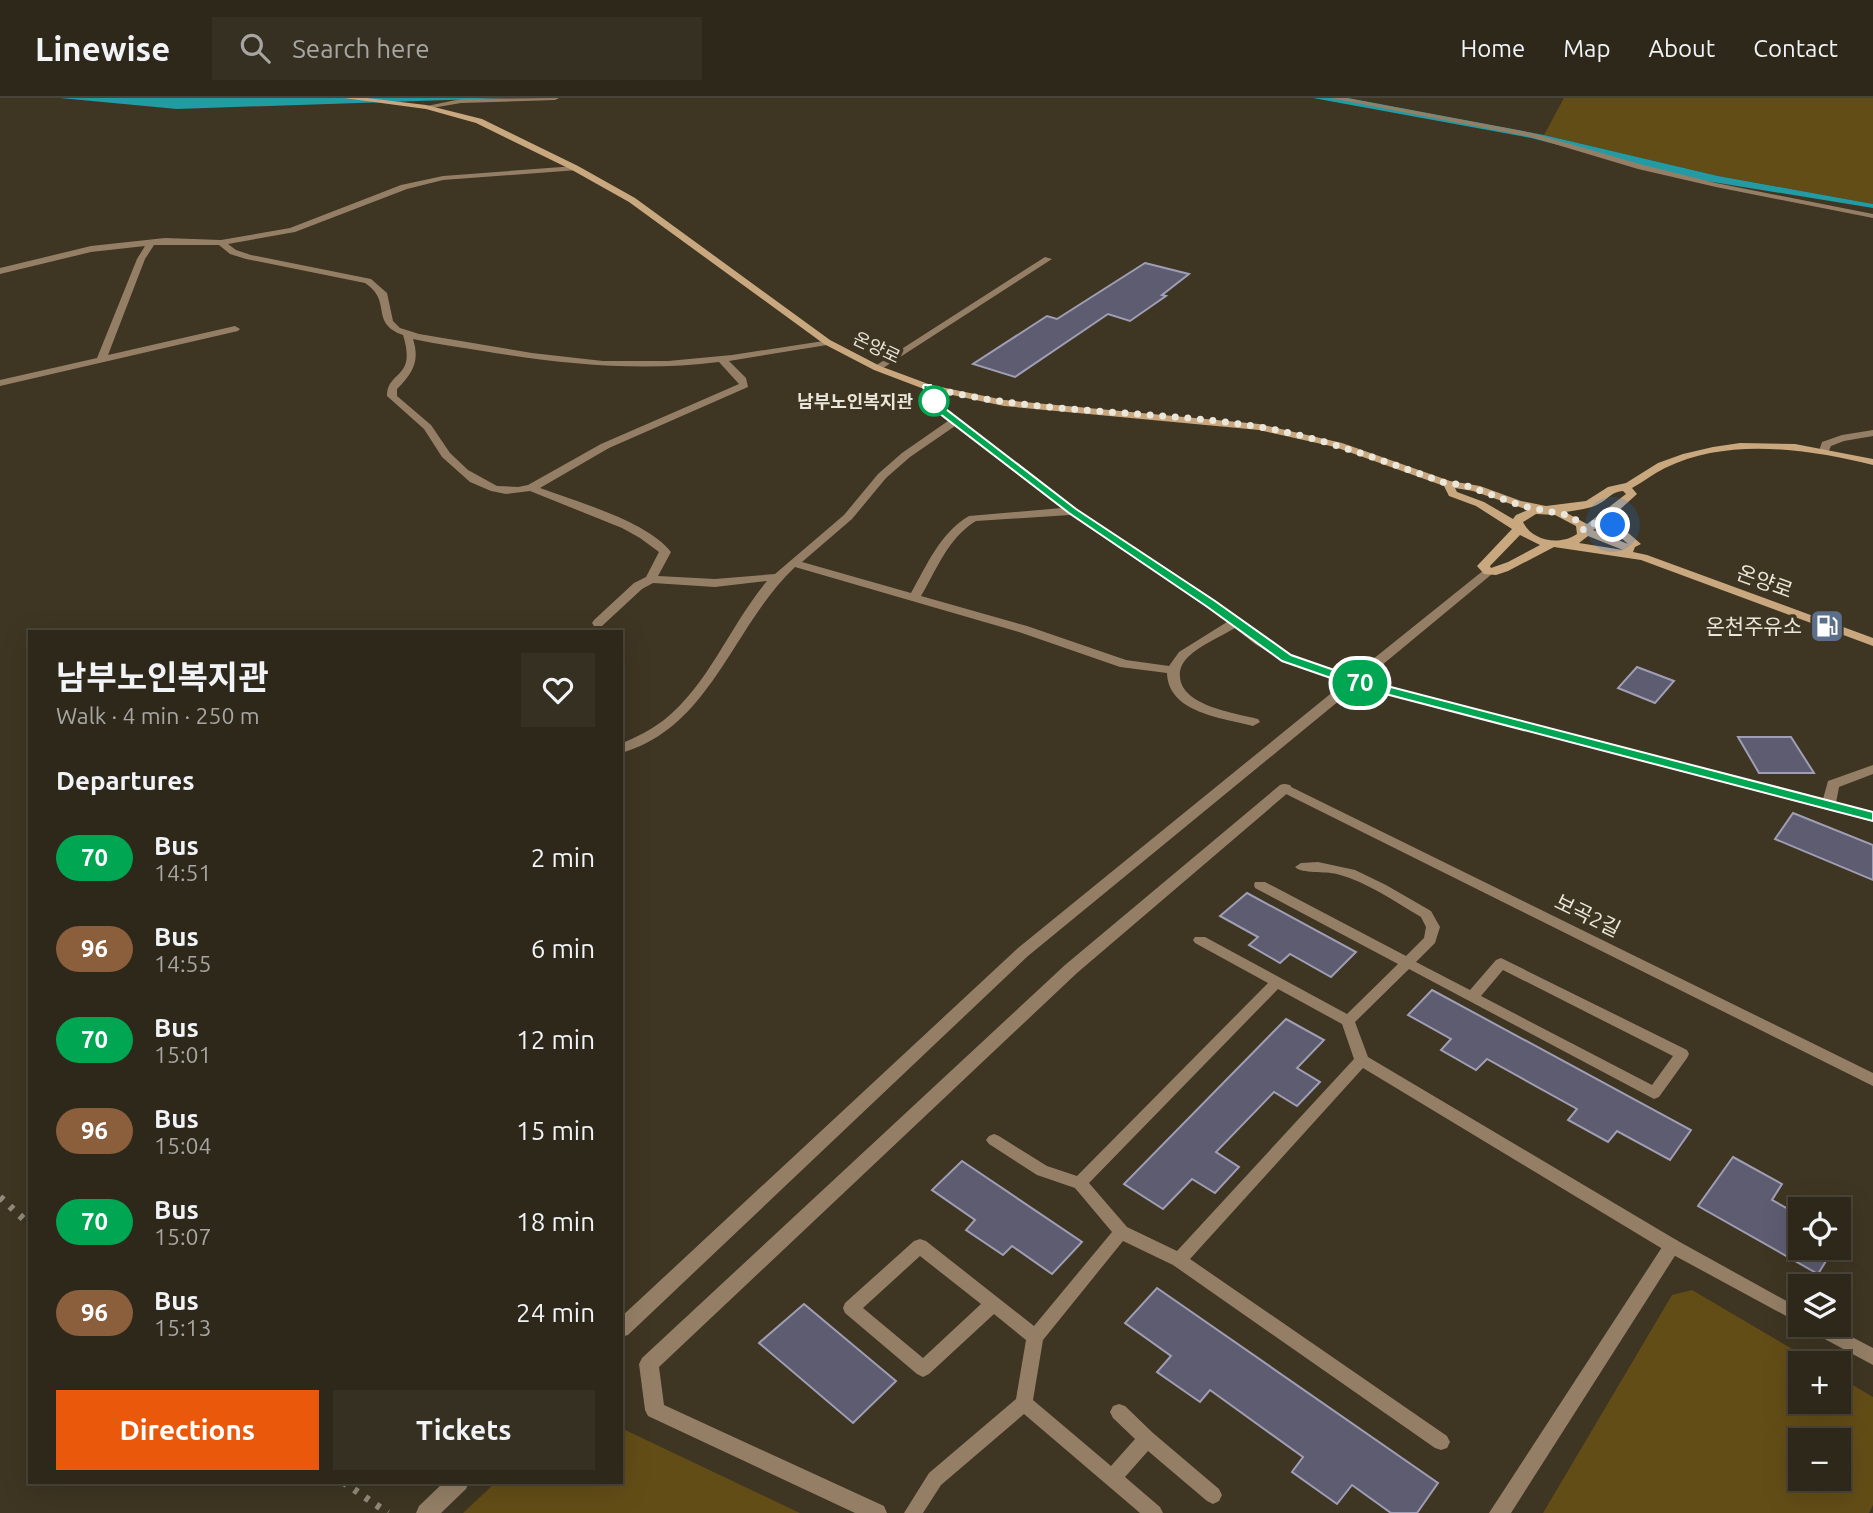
<!DOCTYPE html>
<html lang="en">
<head>
<meta charset="utf-8">
<style>
	:root { --surface:#2e281a; --page:#363023; --text:#f1f3f6; --muted:#a7a6a2; --line:#494439; --accent:#ea580c }
	body { margin:0; font-family:Ubuntu,"Noto Sans KR",sans-serif; background:var(--page); color:var(--text); height:100vh; display:flex; flex-direction:column; font-size:26px; white-space:nowrap }
	* { box-sizing:border-box; margin:0 }
	p { font-size:23px; color:var(--muted) }
	.icon { flex:none; width:38px; height:38px; fill:none; stroke:currentColor; stroke-width:2; stroke-linecap:round; stroke-linejoin:round }
	.map { position:relative; flex:1; overflow:hidden }
	.sheet { position:absolute; left:28px; top:532px; width:595px; height:854px; display:flex; flex-direction:column; background:var(--surface); border-radius:0px; box-shadow:0 7px 28px #0002,0 0 0 2px var(--line) }
	.sheet>* { flex:none }
	.badge { padding:0 14px; border-radius:23px; font-size:24px; line-height:46px }
	.buttons { position:absolute; left:1788px; top:1099px; display:grid; gap:14px }
	.buttons a { display:grid; place-items:center; width:63px; height:63px; border-radius:0px; background:var(--surface); box-shadow:0 7px 28px #0002,0 0 0 2px var(--line); font-size:35px }
	.you { position:absolute; width:35px; height:35px; margin:-18px; border:5px solid #fff; border-radius:50%; background:#1a73e8; box-shadow:0 0 0 10px #1a73e833 }
	.map>.badge { position:absolute; translate:-50% -50%; box-shadow:0 0 0 4px #fff }
	h2 { padding:0 28px; font-size:26px; line-height:63px }
	.round { display:grid; place-items:center; flex:none; width:74px; height:74px; border-radius:0px; background:var(--page) }
	.summary { display:flex; align-items:center; justify-content:space-between; height:119px; padding:0 28px }
	h1 { font-size:33px; font-weight:700; line-height:52px }
	.primary-button { display:flex; gap:14px; margin-top:auto; padding:14px 28px }
	.primary-button a { flex:1; height:80px; border-radius:0px; background:var(--accent); color:#fff; font-size:28px; font-weight:700; line-height:80px; text-align:center }
	.primary-button a+a { background:var(--page); color:var(--text) }
	ul { padding:0; list-style:none }
	li { display:flex; align-items:center; gap:21px; height:91px; padding:0 28px }
	li div { flex:1 }
	li b { display:block; font-size:26px }
	li em { font-style:normal }
	li .badge { min-width:77px; font-weight:700; text-align:center }
	header { display:flex; align-items:center; gap:42px; box-sizing:border-box; height:98px; padding:0 35px; background:var(--surface); border-bottom:2px solid var(--line) }
	header strong { font-size:33px }
	nav { display:flex; gap:38px; margin-inline-start:auto; font-size:24px }
	.search { width:490px; height:63px; background:var(--page); display:flex; align-items:center; gap:18px; box-sizing:border-box; padding:0 24px; border-radius:0px; color:var(--muted); font-size:26px }
	.map>svg:first-child { display:block }
	.green { fill:#634d17; fill-rule:evenodd }
	.water { fill:#239ba5 }
	.building { fill:#5d5c71; stroke:#9f9eb5; stroke-width:2 }
	.lines { fill:none; stroke-linecap:round; stroke-linejoin:round }
	.service { fill:#947f66; fill-rule:evenodd }
	.pedestrian { fill:#947f66; fill-rule:evenodd }
	.minor { fill:#947f66; fill-rule:evenodd }
	.tertiary { fill:#947f66; fill-rule:evenodd }
	.secondary { fill:#c9a87f; fill-rule:evenodd }
	.rail { stroke:#928b7b; stroke-width:7; stroke-dasharray:4.5 9; stroke-linecap:butt }
	.line { fill:#00a651; stroke:#fff; stroke-width:2 }
	.walk { stroke:#ebe6da; stroke-width:7; stroke-dasharray:0 12.6 }
	.stop-dot { fill:#fff; stroke:#00a651; stroke-width:3.5 }
	.labels { text-anchor:middle; dominant-baseline:central; stroke-width:7; stroke-linejoin:round; paint-order:stroke }
	.far-street-label { font-size:18px; fill:#ebe6da; stroke:#3e3522 }
	.far-stop-label { font-size:18px; font-weight:bold; fill:#ebe6da; stroke:#3e3522; text-anchor:end }
	.street-label { font-size:21px; fill:#ebe6da; stroke:#3e3522 }
	.poi-label { font-size:21px; fill:#ebe6da; stroke:#3e3522; text-anchor:end }
</style>
</head>
<body>
<header>
<strong>Linewise</strong>
<div class="search"><svg class="icon" aria-label="search" viewBox="0 0 24 24"><circle cx="10" cy="10" r="6"/><path d="M15 15l6 6"/></svg>Search here</div>
<nav><a>Home</a><a>Map</a><a>About</a><a>Contact</a></nav>
</header>
<div class="map">
<svg width="1873" height="1415" viewBox="0 0 1873 1415">
	<rect width="100%" height="100%" fill="#3e3522"/>
	<path class="green" d="M1564,0H1873V106L1718,78L1544,37Z
		M1692,1192L1816,1265H1801V1304H1839V1279L1873,1299V1407L1869,1415H1543L1672,1197ZM1801,1342H1839V1381H1801Z
		M621,1330L800,1415H463L496,1384H621Z"/>
	<path class="water" d="M60,0H508L177,11Z
		M1313,0H1348L1544,37L1718,78L1873,106V110L1688,80L1531,40Z"/>
	<path class="building" d="M1145,165L1189,176L1162,197L1166,198L1130,223L1108,216L1015,279L973,266L1047,218L1057,221Z
		M1637,569L1674,583L1655,605L1618,590Z
		M1738,639H1791L1814,675H1759Z
		M1793,715L1873,747V782L1775,741Z
		M1247,795L1356,854L1331,879L1290,856L1280,865L1249,847L1258,839L1220,818Z
		M1432,892L1691,1032L1670,1062L1617,1033L1608,1044L1568,1022L1577,1011L1487,961L1476,972L1441,952L1451,941L1408,917Z
		M1286,921L1324,942L1297,970L1320,984L1297,1008L1274,994L1216,1054L1239,1069L1215,1095L1192,1081L1163,1111L1124,1086Z
		M1733,1059L1782,1086L1772,1102L1801,1118V1150H1834L1818,1176L1698,1108Z
		M962,1063L1082,1144L1052,1176L1012,1148L1003,1157L966,1132L975,1122L932,1092Z
		M1157,1190L1438,1385L1417,1415H1391L1352,1387L1337,1406L1292,1374L1303,1359L1210,1292L1200,1304L1157,1274L1171,1258L1125,1225Z
		M804,1206L896,1283L853,1325L759,1245Z"/>
	<g class="lines">
		<path class="service" d="M1318,764L1355,772L1386,787L1431,813L1440,829L1435,845L1416,864L1470,892L1496,862L1501,860L1687,952L1689,956L1687,960L1659,999L1654,1001L1409,871L1355,924L1368,959L1678,1143L1801,1211V1226L1666,1153L1363,970L1190,1161L1447,1338L1450,1344L1447,1350L1441,1352L1435,1350L1173,1167L1123,1143L1043,1242L1033,1302L1111,1368L1135,1341L1113,1320L1110,1314L1113,1308L1119,1306L1125,1308L1153,1335L1219,1391L1222,1397L1219,1403L1213,1406L1207,1403L1148,1353L1125,1379L1160,1409L1163,1415H1140L1024,1316L941,1387L923,1415H904L929,1375L1016,1301L1026,1242L994,1216L929,1276L923,1279L917,1276L845,1215L843,1210L845,1205L914,1143L920,1141L926,1143L1034,1228L1112,1134L1075,1090L1037,1077L989,1046L986,1042L989,1038L994,1036L999,1038L1047,1068L1077,1078L1268,885L1195,845L1193,842L1195,839H1205L1347,916L1398,866L1255,790L1254,787L1255,784H1265L1406,858L1424,840L1426,829L1421,819C1394,803 1367,784 1337,776C1325,773 1302,776 1295,769L1301,765ZM1503,872L1673,958L1652,987L1481,898ZM1278,891L1342,926L1354,961L1177,1153L1127,1129L1089,1085ZM920,1158L981,1206L923,1260L863,1210Z
			M1806,1227H1829L1873,1250V1267L1808,1232Z"/>
		<path class="pedestrian" d="M1672,1140L1678,1143L1681,1148L1678,1153L1511,1415H1489L1666,1143Z"/>
		<path class="minor" d="M559,0L555,2L461,5L426,11L422,9L461,1Z
			M1331,0H1346L1532,35L1643,67L1716,85L1873,116V120L1716,89L1638,71L1531,39Z
			M575,68L579,70L578,72L443,82L407,91L295,134L228,146L236,152L251,157L371,181L387,195L393,223L400,230L419,236L532,255L603,263H668L732,257L830,242V246L827,247L729,263L746,280L748,289L609,350L540,390C577,404 647,423 671,454L658,478L715,481L775,476L844,417L878,376L902,355L948,323L934,312L923,289L928,286L933,289L942,308L1076,411L1215,502L1263,540L1291,557L1352,578L1484,472H1492V476L1364,582L1823,701L1828,683L1873,667V676L1839,689L1836,705L1873,714V724L1357,588L1028,858L628,1237L621,1239V1219L1018,850L1345,584L1283,563L1255,546L1235,530C1220,539 1200,547 1188,559C1182,565 1179,572 1180,579C1182,608 1235,615 1258,621L1260,624L1253,628C1223,620 1168,615 1167,575L1120,569L1019,534L795,469C733,527 711,630 621,655V646C636,639 651,632 664,622C709,586 730,527 767,483L715,489L653,485L642,491L602,528H594L592,525L594,522L634,485L646,479L659,454L640,440L622,430L530,393L506,396L491,393L470,384L442,359L424,331L387,298C387,272 417,282 403,237C369,225 393,203 365,185L246,161L230,156L219,147H154L145,161L108,257L235,228L240,231L238,233L0,288V282L97,260L137,161L145,148L91,154L0,176V170L91,148L165,140L221,142L290,130L401,87L443,78ZM413,241C436,246 460,249 483,253C562,266 639,274 719,264L739,286L601,346L528,387L518,389L497,388L468,372L450,355L431,327L397,298V291C413,275 420,263 413,241ZM955,328L1062,410L969,418C940,435 927,467 911,495L802,464L852,421L886,380L910,359ZM1070,417L1207,508L1227,524L1179,554L1169,568L1126,562L1027,528L921,498C937,471 948,440 976,423Z
			M1045,159L1052,161L880,272L872,270Z
			M1873,332V338L1844,343L1831,348L1828,355L1824,356L1819,353L1822,344L1842,337Z
			M1285,686L1290,687L1292,690L1290,693L1077,875L659,1269L664,1307L884,1408L887,1415H855L648,1318L645,1312L639,1266L642,1260L1065,867L1280,687Z
			M444,1384H469L466,1391L441,1415H416L419,1408Z"/>
		<path class="tertiary" d="M1285,686L1873,975V988L1280,693L1278,690L1280,687Z"/>
		<path class="secondary" d="M344,0H367L426,7L482,21L578,68L635,100L830,242L880,268L931,287L1004,302L1259,326L1342,345L1450,383L1480,388L1521,403L1546,408L1586,403L1608,389L1626,385L1658,365L1683,356L1713,349L1740,345L1795,346L1873,361V367C1807,351 1728,339 1665,370C1653,376 1643,384 1632,390L1637,396L1616,415L1618,426L1641,446L1635,449L1633,454L1647,457L1873,540V548L1641,462L1554,449L1508,473L1496,477L1484,476L1477,468L1512,431L1476,408L1449,398L1444,388L1335,349L1259,332L1004,308L924,291L874,272L824,246L629,104L572,72L476,25L426,11ZM1455,390L1473,393L1528,412L1516,417L1513,421L1484,404L1457,394ZM1623,393L1626,396L1587,426L1565,414C1577,412 1592,411 1602,404C1610,399 1612,394 1623,393ZM1536,416L1555,417L1576,428L1577,436C1560,448 1532,443 1523,424ZM1606,423L1609,429L1628,446L1593,432ZM1520,437L1540,447L1508,464L1491,470L1490,468ZM1588,438L1623,452L1579,445Z"/>
		<path class="rail" d="M0,1099L30,1127
			M343,1384L388,1415"/>
	</g>
	<path class="line" d="M924,287H931L942,308L1076,411L1215,503L1291,557L1360,581L1873,714V723L1351,587L1282,563L1206,508L1069,415L935,312L923,289Z"/>
	<g class="lines">
		<path class="walk" d="M934,303L928,289C1037,317 1150,311 1260,329C1325,340 1386,364 1448,386H1462L1522,408L1567,417L1575,421L1584,432L1610,415L1613,427"/>
	</g>
	<defs>
		<g id="fuel-square" transform="scale(1.75)"><rect x="-9" y="-9" width="18" height="18" rx="4" fill="#5c6f8a" stroke="#3e3522"/><path d="M-5.5-6h7V0h2V4h1.3V-2.5L3-4.5l.8-.8L6-3V5H2.5V1h-1V6h-7ZM-4.2-4.7v3.2H.2V-4.7Z" fill="#fff"/></g>
	</defs>
	<g fill-rule="evenodd">
		<use href="#fuel-square" x="1827" y="528"/>
	</g>
	<circle class="stop-dot" cx="934" cy="303" r="14"/>
	<g class="labels">
		<g class="far-street-label">
			<text transform="translate(877 249) rotate(25)">온양로</text>
		</g>
		<g class="far-stop-label">
			<text x="913" y="303">남부노인복지관</text>
		</g>
		<g class="street-label">
			<text transform="translate(1765 483) rotate(20)">온양로</text>
			<text transform="translate(1588 817) rotate(26)">보곡2길</text>
		</g>
		<g class="poi-label">
			<text x="1802" y="528">온천주유소</text>
		</g>
	</g>
</svg>
<div class="buttons">
<a><svg class="icon" aria-label="locate" viewBox="0 0 24 24"><circle cx="12" cy="12" r="6"/><path d="M12 2v4M12 18v4M2 12h4M18 12h4"/></svg></a>
<a><svg class="icon" aria-label="layers" viewBox="0 0 24 24"><path d="M12 4l9 5-9 5-9-5zM3 14l9 5 9-5"/></svg></a>
<a>+</a>
<a>−</a>
</div>
<div class="you" style="left:1613px;top:427px"></div>
<b class="badge" style="left:1360px;top:585px;background:#00a651;color:#fff">70</b>
<section class="sheet">
<div class="summary"><div><h1>남부노인복지관</h1><p>Walk · 4 min · 250 m</p></div><a class="round"><svg class="icon" aria-label="heart" viewBox="0 0 24 24"><path d="M12 20l-8-8c-3-5 5-10 8-4 3-6 11-1 8 4z"/></svg></a></div>
<h2>Departures</h2>
<ul>
<li><span class="badge" style="background:#00a651;color:#fff">70</span><div><b>Bus</b><p>14:51</p></div><em>2 min</em></li>
<li><span class="badge" style="background:#8b5e3c;color:#fff">96</span><div><b>Bus</b><p>14:55</p></div><em>6 min</em></li>
<li><span class="badge" style="background:#00a651;color:#fff">70</span><div><b>Bus</b><p>15:01</p></div><em>12 min</em></li>
<li><span class="badge" style="background:#8b5e3c;color:#fff">96</span><div><b>Bus</b><p>15:04</p></div><em>15 min</em></li>
<li><span class="badge" style="background:#00a651;color:#fff">70</span><div><b>Bus</b><p>15:07</p></div><em>18 min</em></li>
<li><span class="badge" style="background:#8b5e3c;color:#fff">96</span><div><b>Bus</b><p>15:13</p></div><em>24 min</em></li>
</ul>
<div class="primary-button"><a>Directions</a><a>Tickets</a></div>
</section>
</div>
</body>
</html>
